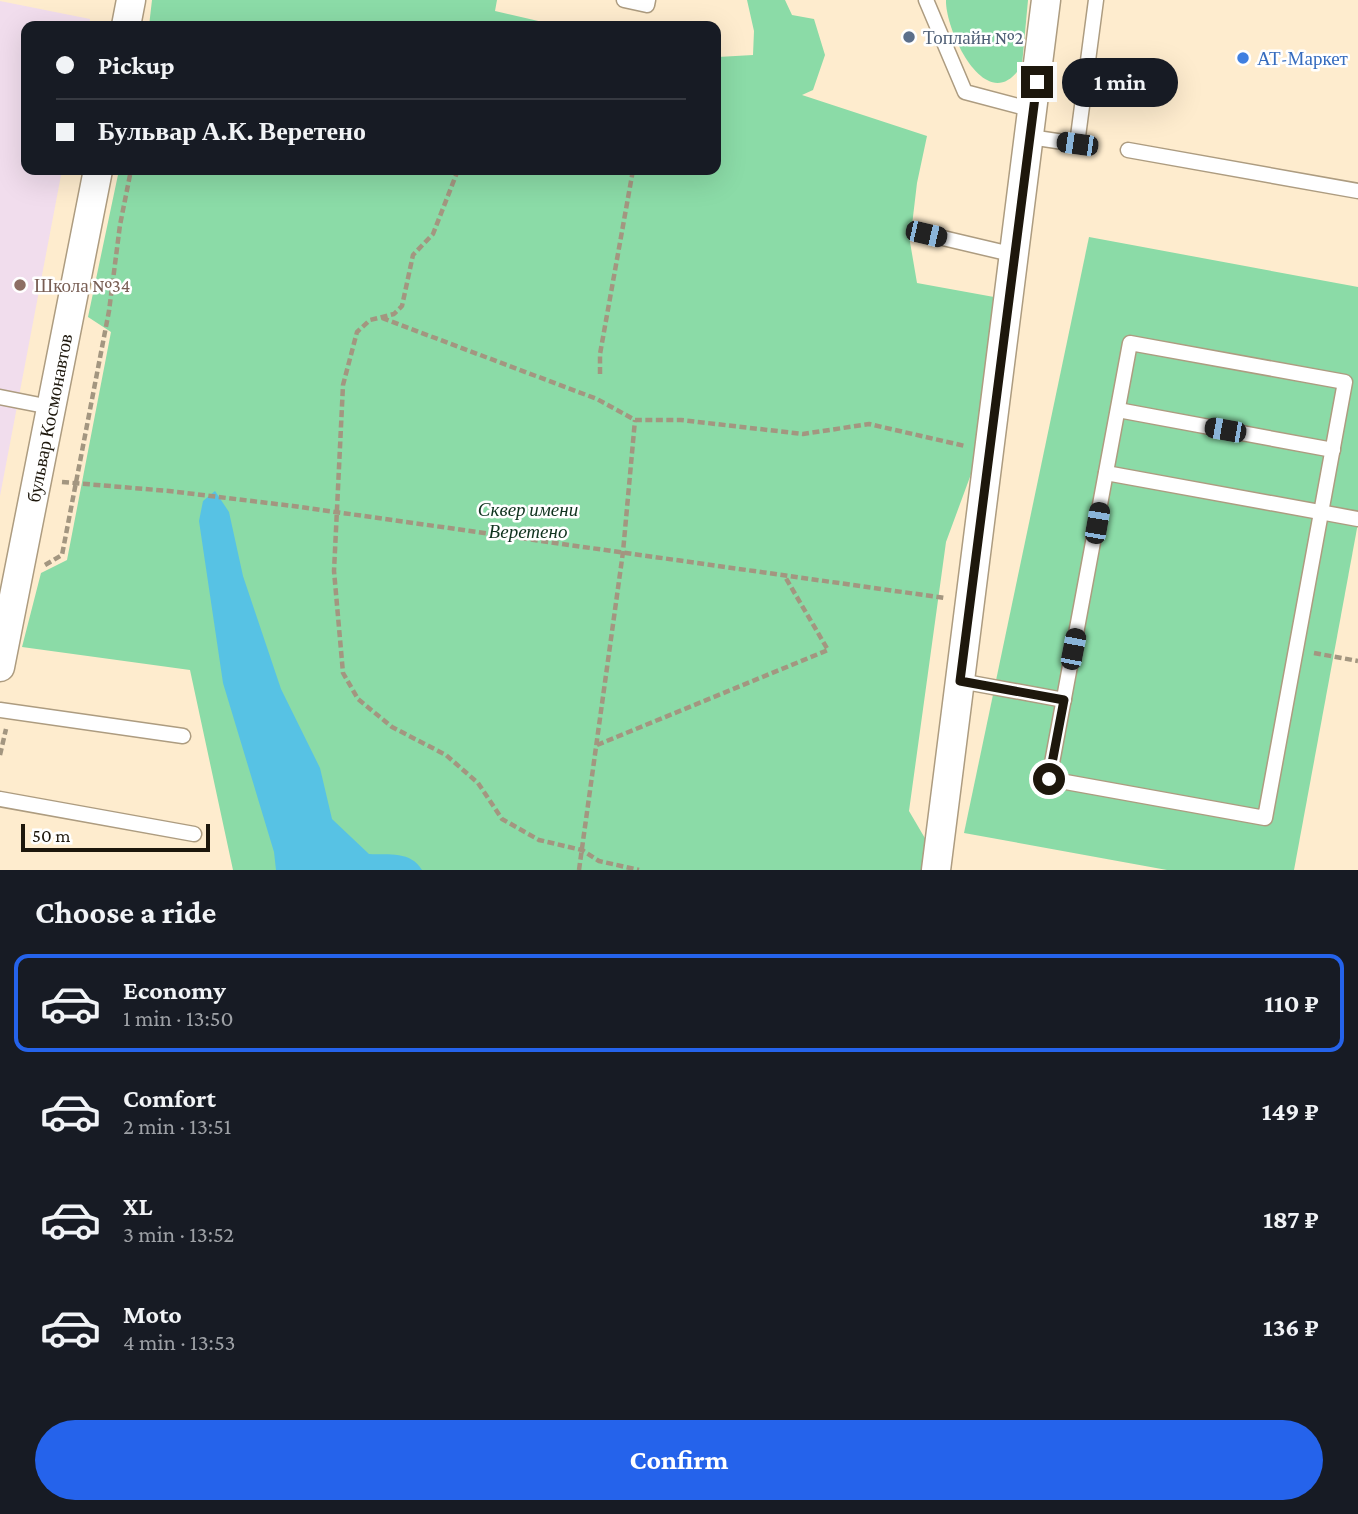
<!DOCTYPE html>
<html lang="en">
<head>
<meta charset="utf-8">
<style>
	:root { --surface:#171b24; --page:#20242c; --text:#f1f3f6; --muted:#9ea1a6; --line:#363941; --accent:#2563eb }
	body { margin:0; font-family:"Crimson Pro",serif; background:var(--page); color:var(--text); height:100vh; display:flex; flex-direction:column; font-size:26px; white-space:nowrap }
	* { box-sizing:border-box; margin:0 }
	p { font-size:23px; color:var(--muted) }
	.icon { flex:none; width:38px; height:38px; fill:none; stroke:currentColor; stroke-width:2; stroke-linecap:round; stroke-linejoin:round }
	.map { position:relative; height:870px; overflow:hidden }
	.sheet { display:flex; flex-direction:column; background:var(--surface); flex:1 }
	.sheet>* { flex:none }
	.guide { position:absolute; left:21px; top:21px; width:700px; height:154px; border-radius:14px; box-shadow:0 7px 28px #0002; display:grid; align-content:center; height:154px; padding:0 35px; background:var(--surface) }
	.scale { position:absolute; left:21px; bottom:18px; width:189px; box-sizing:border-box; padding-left:7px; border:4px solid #1d170c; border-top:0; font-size:19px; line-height:24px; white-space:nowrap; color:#1d170c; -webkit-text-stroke:5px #fff; paint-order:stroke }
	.end { position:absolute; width:32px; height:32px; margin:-16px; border:9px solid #1d170c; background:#fff; box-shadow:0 0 0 4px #fff }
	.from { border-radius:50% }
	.bubble { position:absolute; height:49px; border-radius:24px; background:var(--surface); box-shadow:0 7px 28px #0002; font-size:23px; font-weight:700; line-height:49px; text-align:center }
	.car { position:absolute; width:21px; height:42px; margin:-21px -10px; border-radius:9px; box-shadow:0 0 5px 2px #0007; background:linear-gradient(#222 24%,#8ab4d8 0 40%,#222 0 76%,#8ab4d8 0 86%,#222 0) }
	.guide b { display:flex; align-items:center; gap:24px; height:66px; font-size:26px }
	.guide b+b { border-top:2px solid var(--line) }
	.guide i { width:18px; height:18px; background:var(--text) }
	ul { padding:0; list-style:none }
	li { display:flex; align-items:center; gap:21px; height:98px; margin:0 14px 10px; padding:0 21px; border:4px solid transparent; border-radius:14px }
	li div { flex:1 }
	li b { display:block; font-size:26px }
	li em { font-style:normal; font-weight:700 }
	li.current { border-color:var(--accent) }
	li>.icon { width:63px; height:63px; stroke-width:1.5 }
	h2 { padding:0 35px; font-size:32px; line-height:84px }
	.button { display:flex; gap:14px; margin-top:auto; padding:14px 35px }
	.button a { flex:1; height:80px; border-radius:42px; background:var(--accent); color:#fff; font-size:28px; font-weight:700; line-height:80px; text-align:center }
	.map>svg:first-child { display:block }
</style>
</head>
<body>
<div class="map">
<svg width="1358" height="870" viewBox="0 0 1358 870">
	<rect width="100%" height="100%" fill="#feecce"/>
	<!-- education -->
	<polygon fill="#f1dded" points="0,1 90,19 89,26 26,26 26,170 62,170 0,496"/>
	<!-- green -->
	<g fill="#8bdba7">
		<polygon points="152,0 497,0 495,11 560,26 149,26"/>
		<polygon points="747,0 785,0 792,15 814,19 825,55 813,90 802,95 927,136 917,183 910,242 917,283 994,297 974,466 946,542 909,811 926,840 922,870 233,870 190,670 22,647 41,573 67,560 111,332 88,317 119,170 716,170 716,61 718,57 753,55 754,31"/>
		<path d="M1028,0L1022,65C987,121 945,31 946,0Z"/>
		<polygon points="1089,237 1358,287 1358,523 1294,870 1167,870 964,833"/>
	</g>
	<!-- water -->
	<path fill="#57c2e4" d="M215,491L229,512L243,576L281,689L320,768L332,819L369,854C389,855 411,851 422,870H276L274,852L223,683L199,521L203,501Z"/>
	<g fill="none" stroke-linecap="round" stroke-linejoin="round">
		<!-- service casing -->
		<g stroke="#ad9c80" stroke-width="17">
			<g id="service">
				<polyline points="624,0 647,5 648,0"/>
				<polyline points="926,0 965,92 1033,110"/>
				<polyline points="1030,137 1077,144 1096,0"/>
				<polyline points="1128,150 1358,191"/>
				<polyline points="926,234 1015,255"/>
				<polygon points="1130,343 1345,382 1265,818 1049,779"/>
				<polyline points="0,397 50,407"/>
				<polyline points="1118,410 1333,450"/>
				<polyline points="1106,473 1358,519"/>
				<polyline points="960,681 1064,700"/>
				<polyline points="0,710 183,736"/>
				<polyline points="0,799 194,834"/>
			</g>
		</g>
		<!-- minor casing -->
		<g stroke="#ad9c80" stroke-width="31">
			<g id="minor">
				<polyline points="126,26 131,0"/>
				<path id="s1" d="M0,667L98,170"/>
				<polyline points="936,870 1046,0"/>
			</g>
		</g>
		<!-- path -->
		<g stroke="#a39680" stroke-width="4.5" stroke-dasharray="7 3.5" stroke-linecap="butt">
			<polyline points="458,170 433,234 413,255 402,306 394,314 370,320 357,332 343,385 334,571 343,673 358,699 392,727 446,755 478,783 502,819 539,840 582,850 599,861 639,870"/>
			<polyline points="382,318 597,399 635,420 681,420 803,434 869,424 965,446"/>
			<polyline points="600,374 600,354 633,170"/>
			<polyline points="62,482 169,491 293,506 945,598"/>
			<polyline points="45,565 62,555 109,311 120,225 131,170"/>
			<polyline points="1314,653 1358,661"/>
			<polyline points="597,745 828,650 784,575"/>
			<polyline points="0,755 6,729"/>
			<polyline points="579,870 623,552 635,420"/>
		</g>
		<!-- service -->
		<use href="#service" stroke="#fff" stroke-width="14"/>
		<!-- minor -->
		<use href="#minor" stroke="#fff" stroke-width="28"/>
	</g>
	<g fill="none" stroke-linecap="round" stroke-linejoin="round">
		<!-- route -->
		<polyline stroke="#1d170c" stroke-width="9" points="1037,82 960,681 1064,700 1049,779"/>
	</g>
	<!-- markers -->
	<circle fill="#5c6f8a" stroke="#fff" stroke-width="2.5" cx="909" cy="37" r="7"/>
	<circle fill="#3f7fe0" stroke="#fff" stroke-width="2.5" cx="1243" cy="58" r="7"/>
	<circle fill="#8d6e63" stroke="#fff" stroke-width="2.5" cx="20" cy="285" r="7"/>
	<g text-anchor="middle" stroke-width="5" stroke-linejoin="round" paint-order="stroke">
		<!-- service labels -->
		<g font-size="19" fill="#4e5e75" stroke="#fff" text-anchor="start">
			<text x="923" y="44">Топлайн №2</text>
		</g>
		<!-- shop labels -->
		<g font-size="19" fill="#366cbe" stroke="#fff" text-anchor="start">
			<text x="1257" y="65">АТ-Маркет</text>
		</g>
		<!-- education labels -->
		<g font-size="19" fill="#785e54" stroke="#fff" text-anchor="start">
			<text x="34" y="292">Школа №34</text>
		</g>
		<!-- street labels -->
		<g font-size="19" fill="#1d170c" stroke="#fff">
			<text dy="7" stroke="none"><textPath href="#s1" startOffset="254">бульвар Космонавтов</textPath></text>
		</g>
		<!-- park labels -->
		<g font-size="19" font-style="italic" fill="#10331f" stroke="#fff">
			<text x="528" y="516">Сквер имени<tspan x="528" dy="22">Веретено</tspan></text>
		</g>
	</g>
</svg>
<div class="scale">50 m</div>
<i class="end from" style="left:1049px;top:779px"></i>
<i class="end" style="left:1037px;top:82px"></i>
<div class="bubble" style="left:1062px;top:58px;width:116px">1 min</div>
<i class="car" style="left:1077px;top:144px;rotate:278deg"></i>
<i class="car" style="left:926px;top:234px;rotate:103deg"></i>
<i class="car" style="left:1225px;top:430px;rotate:280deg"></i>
<i class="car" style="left:1097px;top:523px;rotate:10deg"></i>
<i class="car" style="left:1073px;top:649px;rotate:11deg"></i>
<div class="guide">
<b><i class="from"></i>Pickup</b>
<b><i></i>Бульвар А.К. Веретено</b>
</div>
</div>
<section class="sheet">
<h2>Choose a ride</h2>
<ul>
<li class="current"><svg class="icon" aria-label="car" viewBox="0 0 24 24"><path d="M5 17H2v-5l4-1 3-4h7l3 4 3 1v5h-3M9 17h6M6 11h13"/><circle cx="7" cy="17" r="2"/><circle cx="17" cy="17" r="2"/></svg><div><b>Economy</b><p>1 min · 13:50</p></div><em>110 ₽</em></li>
<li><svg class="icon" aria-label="car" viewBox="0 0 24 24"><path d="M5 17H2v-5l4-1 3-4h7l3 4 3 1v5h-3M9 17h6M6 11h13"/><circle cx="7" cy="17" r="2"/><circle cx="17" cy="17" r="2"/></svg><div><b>Comfort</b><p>2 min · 13:51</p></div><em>149 ₽</em></li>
<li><svg class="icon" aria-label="car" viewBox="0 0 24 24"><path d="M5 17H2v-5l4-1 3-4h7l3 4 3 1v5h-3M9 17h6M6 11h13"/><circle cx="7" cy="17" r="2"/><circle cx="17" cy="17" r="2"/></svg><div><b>XL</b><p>3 min · 13:52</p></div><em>187 ₽</em></li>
<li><svg class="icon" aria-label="car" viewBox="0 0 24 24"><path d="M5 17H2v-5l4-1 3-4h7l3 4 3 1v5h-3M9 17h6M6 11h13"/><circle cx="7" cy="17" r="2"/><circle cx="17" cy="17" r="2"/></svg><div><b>Moto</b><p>4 min · 13:53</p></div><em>136 ₽</em></li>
</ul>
<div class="button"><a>Confirm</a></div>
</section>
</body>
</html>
